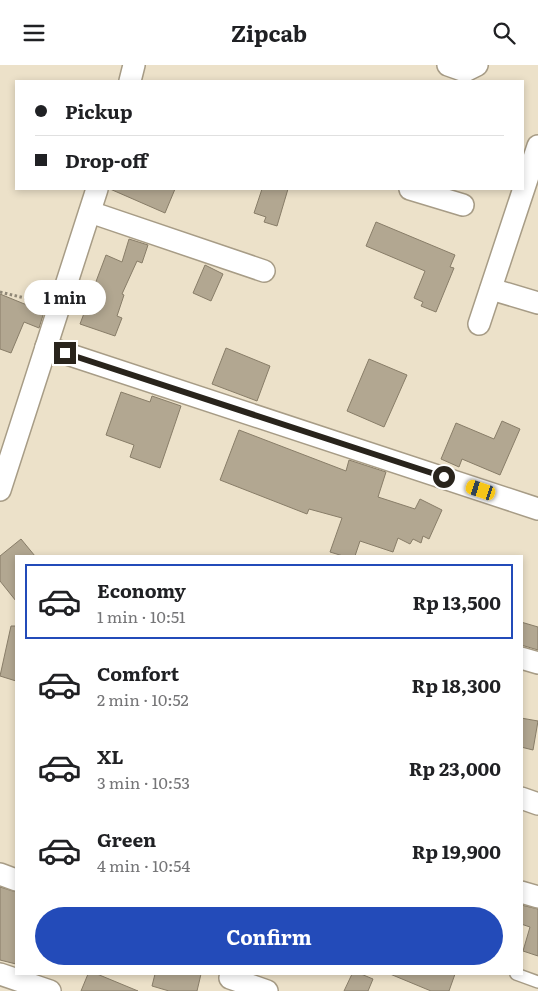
<!DOCTYPE html>
<html lang="en">
<head>
<meta charset="utf-8">
<style>
	:root { --surface:#fff; --page:#f6f6f6; --text:#202124; --muted:#757577; --line:#e0e0e0; --accent:#234bb9 }
	body { margin:0; font-family:Literata,serif; background:var(--page); color:var(--text); height:100vh; display:flex; flex-direction:column; font-size:19px; white-space:nowrap }
	* { box-sizing:border-box; margin:0 }
	p { font-size:16px; color:var(--muted) }
	.icon { flex:none; width:28px; height:28px; fill:none; stroke:currentColor; stroke-width:2; stroke-linecap:round; stroke-linejoin:round }
	.map { position:relative; flex:1; overflow:hidden }
	.panel { position:absolute; left:15px; top:490px; width:508px; height:420px; display:flex; flex-direction:column; background:var(--surface); border-radius:0px; box-shadow:0 2px 8px #0003 }
	.panel>* { flex:none }
	.hud { position:absolute; left:15px; top:15px; width:509px; height:110px; border-radius:0px; box-shadow:0 2px 8px #0003; display:grid; align-content:center; height:110px; padding:0 20px; background:var(--surface) }
	.end { position:absolute; width:22px; height:22px; margin:-11px; border:6px solid #29241c; background:#fff; box-shadow:0 0 0 2px #fff }
	.from { border-radius:50% }
	.bubble { position:absolute; height:35px; border-radius:18px; background:var(--surface); box-shadow:0 2px 8px #0003; font-size:16px; font-weight:700; line-height:35px; text-align:center }
	.car { position:absolute; width:15px; height:30px; margin:-15px -8px; border-radius:6px; box-shadow:0 0 4px 1px #0007; background:linear-gradient(#f5c518 24%,#345 0 40%,#f5c518 0 76%,#345 0 86%,#f5c518 0) }
	.hud b { display:flex; align-items:center; gap:18px; height:48px; font-size:19px }
	.hud b+b { border-top:1px solid var(--line) }
	.hud i { width:12px; height:12px; background:var(--text) }
	ul { padding:9px 0 0; list-style:none }
	li { display:flex; align-items:center; gap:15px; height:75px; margin:0 10px 8px; padding:0 10px; border:2px solid transparent; border-radius:0px }
	li div { flex:1 }
	li b { display:block; font-size:19px }
	li em { font-style:normal; font-weight:700 }
	li.selected { border-color:var(--accent) }
	li>.icon { width:45px; height:45px; stroke-width:1.5 }
	.cta { display:flex; gap:10px; margin-top:auto; padding:10px 20px }
	.cta a { flex:1; height:58px; border-radius:30px; background:var(--accent); color:#fff; font-size:20px; font-weight:700; line-height:58px; text-align:center }
	header { display:flex; justify-content:space-between; align-items:center; height:65px; padding:0 20px; background:var(--surface); font-size:22px; font-weight:700 }
	.map>svg:first-child { display:block }
</style>
</head>
<body>
<header><svg class="icon" aria-label="menu" viewBox="0 0 24 24"><path d="M4 6h16M4 12h16M4 18h16"/></svg>Zipcab<svg class="icon" aria-label="search" viewBox="0 0 24 24"><circle cx="10" cy="10" r="6"/><path d="M15 15l6 6"/></svg></header>
<div class="map">
<svg width="538" height="926" viewBox="0 0 538 926">
	<rect width="100%" height="100%" fill="#ece1c9"/>
	<!-- building -->
	<g fill="#b2a791" stroke="#887d68">
		<polygon points="110,124 175,124 165,148"/>
		<polygon points="262,124 288,124 277,161 264,157 266,152 254,148"/>
		<polygon points="376,157 455,190 450,202 454,203 436,247 421,241 423,237 414,233 425,206 366,181"/>
		<polygon points="129,174 148,180 142,198 137,196 122,229 124,230 117,251 122,253 115,271 80,259 106,190 122,197"/>
		<polygon points="205,200 223,209 211,236 193,228"/>
		<polygon points="0,229 44,247 39,263 24,257 11,288 0,284"/>
		<polygon points="226,283 270,301 257,336 212,319"/>
		<polygon points="369,294 407,310 384,362 347,346"/>
		<polygon points="121,327 150,337 152,331 181,341 160,403 130,392 134,380 106,370"/>
		<polygon points="502,356 520,364 500,410 462,394 459,402 441,394 456,358 494,374"/>
		<polygon points="239,365 346,406 349,395 386,407 378,432 415,444 420,434 442,445 429,474 423,471 421,478 413,474 410,479 398,473 393,487 360,476 355,491 343,491 330,487 342,453 309,444 307,449 220,415"/>
		<polygon points="21,474 35,491 16,491 16,536 0,516 0,491"/>
		<polygon points="521,557 538,562 538,585 521,580"/>
		<polygon points="11,561 16,561 16,616 0,611"/>
		<polygon points="521,653 538,656 533,685 521,682"/>
		<polygon points="0,822 16,827 16,899 0,895"/>
		<polygon points="521,840 538,844 538,891 523,886 530,862 521,859"/>
		<polygon points="88,909 97,909 138,926 81,926"/>
		<polygon points="155,909 201,909 197,926 169,926 152,921"/>
		<polygon points="352,909 361,909 373,914 368,926 344,926"/>
		<polygon points="390,909 455,909 449,926 431,926"/>
	</g>
	<g fill="none" stroke-linecap="round" stroke-linejoin="round">
		<!-- service casing -->
		<g stroke="#a79c86" stroke-width="14">
			<polyline id="service" points="516,909 538,917"/>
		</g>
		<!-- minor casing -->
		<g stroke="#a79c86" stroke-width="24">
			<g id="minor">
				<polyline points="448,0 465,6 477,0"/>
				<polyline points="130,16 134,0"/>
				<polyline points="410,124 463,140"/>
				<polyline points="90,147 264,206"/>
				<polyline points="491,224 538,238"/>
				<polyline points="479,259 538,81"/>
				<polyline points="46,282 538,444"/>
				<polyline points="0,425 97,124"/>
				<polyline points="521,593 538,598"/>
				<polyline points="521,733 538,739"/>
				<polyline points="0,809 16,815"/>
				<polyline points="521,827 538,832"/>
				<polyline points="0,909 50,926"/>
				<polyline points="230,913 267,926"/>
			</g>
		</g>
		<!-- path -->
		<polyline stroke="#908877" stroke-width="3" stroke-dasharray="2.5 2.5" stroke-linecap="butt" points="0,227 41,237"/>
		<!-- service -->
		<use href="#service" stroke="#fff" stroke-width="11"/>
		<!-- minor -->
		<use href="#minor" stroke="#fff" stroke-width="21"/>
	</g>
	<g fill="none" stroke-linecap="round" stroke-linejoin="round">
		<!-- route -->
		<polyline stroke="#29241c" stroke-width="6" points="65,288 444,412"/>
	</g>
</svg>
<i class="end from" style="left:444px;top:412px"></i>
<i class="end" style="left:65px;top:288px"></i>
<div class="bubble" style="left:24px;top:215px;width:82px">1 min</div>
<i class="car" style="left:481px;top:425px;rotate:288deg"></i>
<div class="hud">
<b><i class="from"></i>Pickup</b>
<b><i></i>Drop-off</b>
</div>
<section class="panel">
<ul>
<li class="selected"><svg class="icon" aria-label="car" viewBox="0 0 24 24"><path d="M5 17H2v-5l4-1 3-4h7l3 4 3 1v5h-3M9 17h6M6 11h13"/><circle cx="7" cy="17" r="2"/><circle cx="17" cy="17" r="2"/></svg><div><b>Economy</b><p>1 min · 10:51</p></div><em>Rp 13,500</em></li>
<li><svg class="icon" aria-label="car" viewBox="0 0 24 24"><path d="M5 17H2v-5l4-1 3-4h7l3 4 3 1v5h-3M9 17h6M6 11h13"/><circle cx="7" cy="17" r="2"/><circle cx="17" cy="17" r="2"/></svg><div><b>Comfort</b><p>2 min · 10:52</p></div><em>Rp 18,300</em></li>
<li><svg class="icon" aria-label="car" viewBox="0 0 24 24"><path d="M5 17H2v-5l4-1 3-4h7l3 4 3 1v5h-3M9 17h6M6 11h13"/><circle cx="7" cy="17" r="2"/><circle cx="17" cy="17" r="2"/></svg><div><b>XL</b><p>3 min · 10:53</p></div><em>Rp 23,000</em></li>
<li><svg class="icon" aria-label="car" viewBox="0 0 24 24"><path d="M5 17H2v-5l4-1 3-4h7l3 4 3 1v5h-3M9 17h6M6 11h13"/><circle cx="7" cy="17" r="2"/><circle cx="17" cy="17" r="2"/></svg><div><b>Green</b><p>4 min · 10:54</p></div><em>Rp 19,900</em></li>
</ul>
<div class="cta"><a>Confirm</a></div>
</section>
</div>
</body>
</html>
